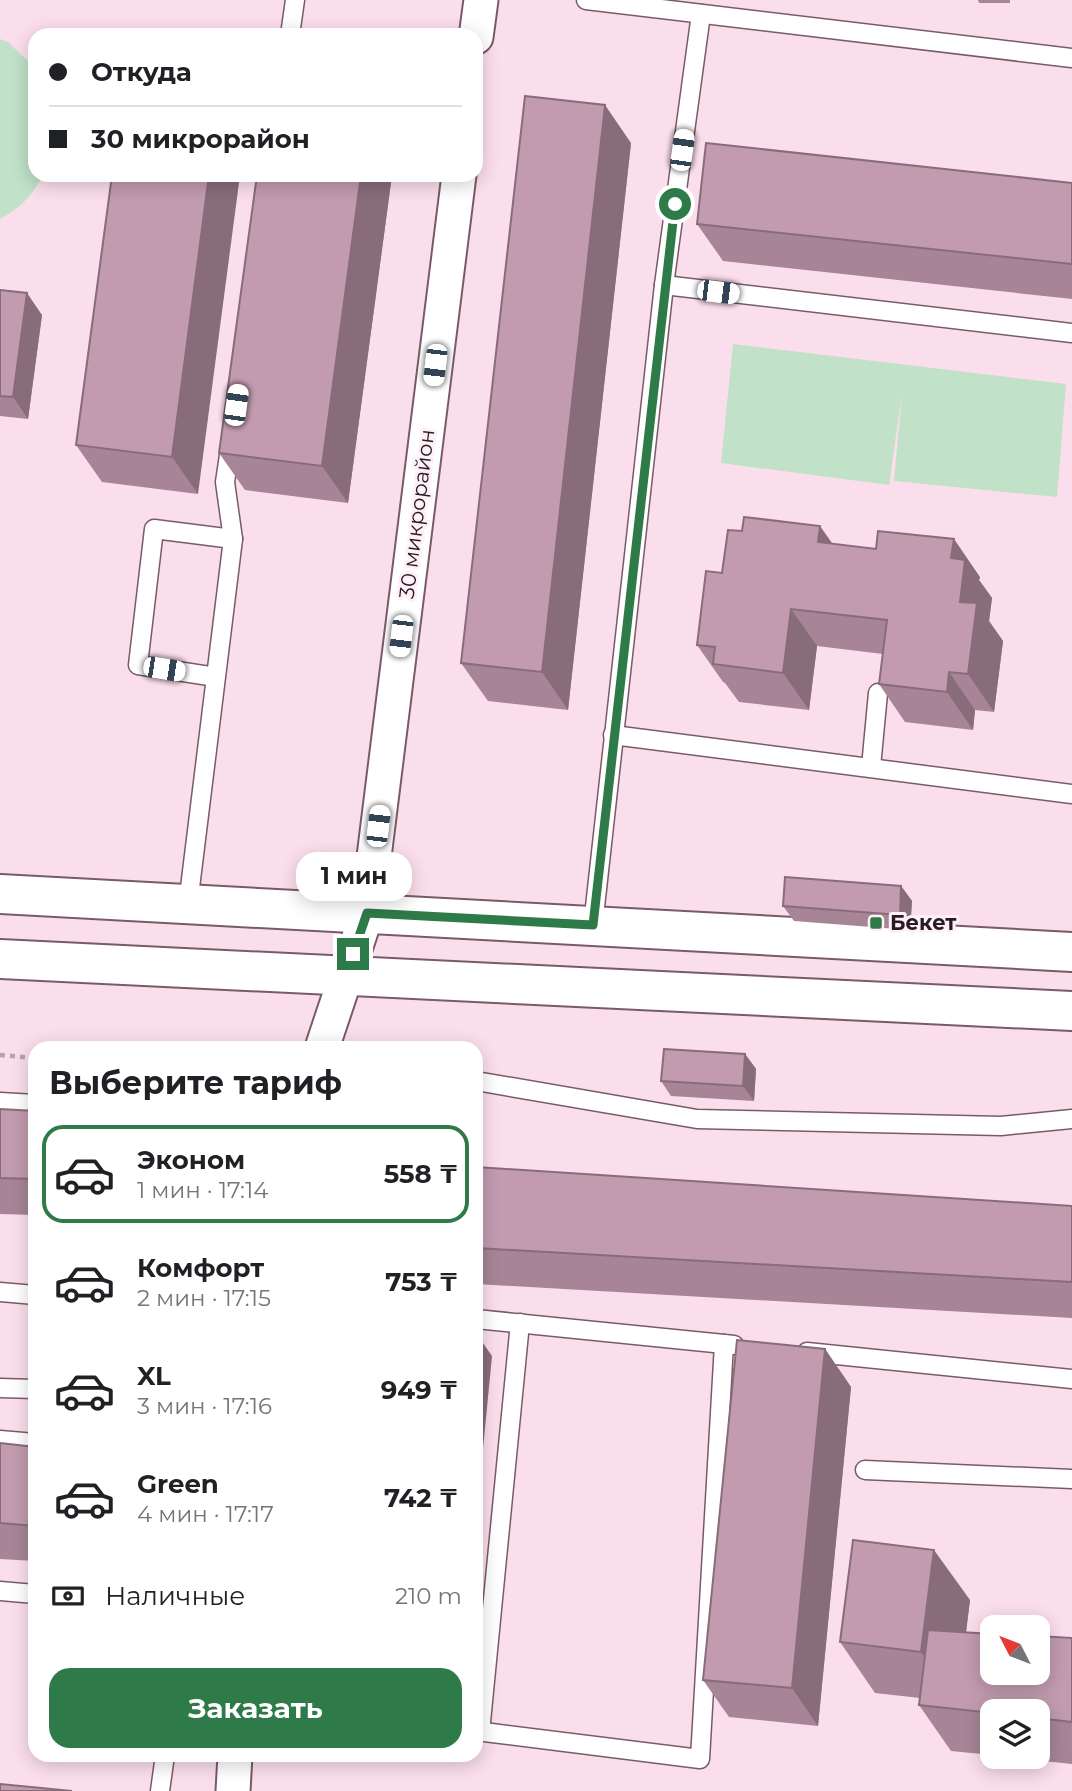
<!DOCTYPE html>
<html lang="ru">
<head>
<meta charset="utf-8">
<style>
	:root { --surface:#fff; --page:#f6f6f6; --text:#202124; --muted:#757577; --line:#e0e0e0; --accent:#2f7a49 }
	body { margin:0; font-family:Montserrat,sans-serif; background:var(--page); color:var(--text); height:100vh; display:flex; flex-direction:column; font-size:26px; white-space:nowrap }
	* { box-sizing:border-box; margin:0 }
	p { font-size:23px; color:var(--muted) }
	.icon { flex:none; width:38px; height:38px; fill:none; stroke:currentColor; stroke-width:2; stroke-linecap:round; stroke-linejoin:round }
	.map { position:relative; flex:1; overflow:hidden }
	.side { position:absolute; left:28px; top:1041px; width:455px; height:721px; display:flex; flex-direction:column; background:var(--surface); border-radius:21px; box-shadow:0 4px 18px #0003 }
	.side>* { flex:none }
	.banner { position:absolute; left:28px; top:28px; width:455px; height:154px; border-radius:21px; box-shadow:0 4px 18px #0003; display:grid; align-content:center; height:154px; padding:0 21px; background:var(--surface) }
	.needle { width:46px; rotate:312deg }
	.buttons { position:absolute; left:980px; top:1615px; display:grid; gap:14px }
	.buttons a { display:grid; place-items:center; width:70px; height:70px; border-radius:14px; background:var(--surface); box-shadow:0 4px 18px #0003; font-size:35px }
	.end { position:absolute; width:32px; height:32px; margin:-16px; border:9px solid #2f7a49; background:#fff; box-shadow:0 0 0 4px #fff }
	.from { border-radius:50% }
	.bubble { position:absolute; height:49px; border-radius:21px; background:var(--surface); box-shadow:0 4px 18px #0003; font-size:23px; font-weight:700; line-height:49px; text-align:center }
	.car { position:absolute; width:21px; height:42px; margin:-21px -10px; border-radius:9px; box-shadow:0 0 5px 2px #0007; background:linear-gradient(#fff 24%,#345 0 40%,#fff 0 76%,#345 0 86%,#fff 0) }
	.banner b { display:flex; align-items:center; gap:24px; height:66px; font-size:26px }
	.banner b+b { border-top:2px solid var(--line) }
	.banner i { width:18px; height:18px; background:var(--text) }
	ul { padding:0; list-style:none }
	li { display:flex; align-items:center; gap:21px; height:98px; margin:0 14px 10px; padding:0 7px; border:4px solid transparent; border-radius:21px }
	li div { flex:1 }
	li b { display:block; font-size:26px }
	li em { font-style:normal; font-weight:700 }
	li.on { border-color:var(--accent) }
	li>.icon { width:63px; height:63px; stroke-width:1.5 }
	h2 { padding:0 21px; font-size:32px; line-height:84px }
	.pay { display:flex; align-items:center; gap:18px; height:77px; padding:0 21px; font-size:26px }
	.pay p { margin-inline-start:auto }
	.primary-button { display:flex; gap:14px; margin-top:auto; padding:14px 21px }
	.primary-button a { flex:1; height:80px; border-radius:21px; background:var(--accent); color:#fff; font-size:28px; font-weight:700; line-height:80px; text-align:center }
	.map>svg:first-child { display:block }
</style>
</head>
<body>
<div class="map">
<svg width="1072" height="1791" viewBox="0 0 1072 1791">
	<rect width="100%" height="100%" fill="#fbdeec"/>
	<!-- green -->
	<g fill="#c1e1c8">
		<path d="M0,39L8,42L35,68V175H43C34,194 19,209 0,219Z"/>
		<polygon points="733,344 1066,384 1057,497 894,481 902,393 889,485 721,463"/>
	</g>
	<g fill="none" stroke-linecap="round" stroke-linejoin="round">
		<!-- lane casing -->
		<g stroke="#795a69" stroke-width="21">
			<g id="lane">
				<polyline points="586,0 1072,58"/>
				<polyline points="290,35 295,0"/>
				<polyline points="664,285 1072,333"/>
				<polyline points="231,442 225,482 233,539"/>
				<polyline points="613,735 1072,794"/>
				<polyline points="871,767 878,693"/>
				<polyline points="188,904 233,539 154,529 138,665 216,677"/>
				<polyline points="593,925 664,285 701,14"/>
				<polyline points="476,1081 697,1119 1001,1126 1072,1119"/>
				<polyline points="0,1102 35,1104"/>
				<polyline points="0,1292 35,1295"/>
				<polyline points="476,1319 734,1345"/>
				<polyline points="807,1352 1072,1379"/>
				<polyline points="0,1388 35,1389"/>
				<polyline points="0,1440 35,1443"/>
				<polyline points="865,1470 1072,1479"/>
				<polyline points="0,1591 35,1594"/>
				<polyline points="476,1731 700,1759 724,1344"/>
				<polyline points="480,1732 520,1323"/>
				<polyline points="160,1791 165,1755"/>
			</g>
		</g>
		<!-- street casing -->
		<g stroke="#795a69" stroke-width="37">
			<g id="street">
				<polyline points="476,37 481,0"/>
				<polyline points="322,1048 367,913 459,175"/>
				<polyline points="233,1791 235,1755"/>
			</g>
		</g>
		<!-- secondary casing -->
		<g stroke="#795a69" stroke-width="42">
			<g id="secondary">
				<polyline points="0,894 1072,952"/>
				<polyline points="0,959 1072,1011"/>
			</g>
		</g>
		<!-- path -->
		<polyline stroke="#b9a1ad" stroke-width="4.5" stroke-dasharray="5 5" stroke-linecap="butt" points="0,1055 35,1058"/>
		<!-- lane -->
		<use href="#lane" stroke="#fff" stroke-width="18"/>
		<!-- street -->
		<use href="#street" stroke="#fff" stroke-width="33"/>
		<!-- secondary -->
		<use href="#secondary" stroke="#fff" stroke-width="38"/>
	</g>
	<!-- wall -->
	<g fill="#a78596">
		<polygon points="978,0 1010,0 1010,3 979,3"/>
		<polygon points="631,143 568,710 488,701 461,663"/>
		<polygon points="112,175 198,494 102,482 76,445"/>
		<polygon points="257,175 392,175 348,503 245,490 219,453"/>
		<polygon points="1072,183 1072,299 723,261 697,224"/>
		<polygon points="0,290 42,315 28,419 0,416"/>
		<polygon points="833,544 980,577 979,580 992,598 989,621 1003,641 994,712 975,710 973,730 905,722 879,684 883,654 817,646 809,710 739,702 725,683 723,682 697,645 722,573"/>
		<polygon points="901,886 912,901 910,930 794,921 783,906"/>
		<polygon points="745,1054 756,1069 754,1101 671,1096 661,1081"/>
		<polygon points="0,1109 35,1111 35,1215 0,1214"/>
		<polygon points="476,1167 1072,1206 1072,1318 476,1284"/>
		<polygon points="825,1349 851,1387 818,1726 729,1717 703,1680"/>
		<polygon points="0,1443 35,1447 35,1561 0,1559"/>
		<polygon points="970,1600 966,1633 1072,1638 1072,1764 1007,1757 1038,1757 1038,1712 992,1712 992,1755 951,1751 919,1705 920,1698 875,1693 840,1642"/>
	</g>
	<!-- shaded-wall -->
	<g fill="#886c7a">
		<polygon points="605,105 631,143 568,710 542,672"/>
		<polygon points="209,175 240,175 198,494 172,457"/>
		<polygon points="361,175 392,175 348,503 322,466"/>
		<polygon points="27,293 42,315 28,419 13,397"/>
		<polygon points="820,526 846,563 818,542"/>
		<polygon points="954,539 980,577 979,580 992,598 989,621 1003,641 994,712 968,674 960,602 951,558"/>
		<polygon points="791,609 817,646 809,710 783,673"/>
		<polygon points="949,672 975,710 973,730 947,692"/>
		<polygon points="901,886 912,901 910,930 900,915"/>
		<polygon points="745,1054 756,1069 754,1101 743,1086"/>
		<polygon points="476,1333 492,1356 476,1521"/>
		<polygon points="825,1349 851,1387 818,1726 792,1688"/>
		<polygon points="934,1550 970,1600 957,1702 921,1652"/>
	</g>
	<!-- building -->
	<g fill="#c29baf" stroke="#886c7a" stroke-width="2">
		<polygon points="525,96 605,105 542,672 461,663"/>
		<polygon points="706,143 1072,183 1072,264 697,224"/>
		<polygon points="112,175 209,175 172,457 76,445"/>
		<polygon points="257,175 361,175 322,466 219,453"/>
		<polygon points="0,290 27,293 13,397 0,396"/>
		<polygon points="744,517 820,526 818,542 876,549 878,531 954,539 951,558 965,560 960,602 977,603 968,674 949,672 947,692 879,684 887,620 791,609 783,673 713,664 715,647 697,645 706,571 722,573 728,530 742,531"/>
		<polygon points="785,877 901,886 900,915 783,906"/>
		<polygon points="664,1049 745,1054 743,1086 661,1081"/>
		<polygon points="0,1109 35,1111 35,1179 0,1178"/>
		<polygon points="476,1167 1072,1206 1072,1282 476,1248"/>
		<polygon points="737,1340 825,1349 792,1688 703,1680"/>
		<polygon points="0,1443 35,1447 35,1526 0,1523"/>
		<polygon points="853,1540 934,1550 921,1652 840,1642"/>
		<polygon points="928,1630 992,1634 992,1673 1038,1673 1038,1636 1072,1638 1072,1722 1038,1718 1038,1712 992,1712 992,1713 919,1705"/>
		<polygon points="0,1784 72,1791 0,1791"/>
	</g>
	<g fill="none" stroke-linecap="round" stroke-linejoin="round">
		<!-- route -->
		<polyline stroke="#2f7a49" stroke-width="9" points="353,954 367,913 593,925 675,204"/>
	</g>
	<!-- markers -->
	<rect fill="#2f7a49" stroke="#fff0f7" stroke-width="2.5" x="869" y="916" width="14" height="14" rx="3.5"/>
	<g text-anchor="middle" stroke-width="6" stroke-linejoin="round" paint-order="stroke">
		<!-- street labels -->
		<g font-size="21" fill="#271a21" stroke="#fff0f7">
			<text transform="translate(417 514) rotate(-83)" y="7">30 микрорайон</text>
		</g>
		<!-- poi labels -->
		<g font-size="21" font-weight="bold" fill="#271a21" stroke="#fff0f7" text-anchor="start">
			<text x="890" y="930">Бекет</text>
		</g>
	</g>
</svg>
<div class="buttons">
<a><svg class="needle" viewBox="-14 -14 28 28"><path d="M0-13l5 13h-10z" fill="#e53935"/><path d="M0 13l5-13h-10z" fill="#757577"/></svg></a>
<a><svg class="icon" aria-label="layers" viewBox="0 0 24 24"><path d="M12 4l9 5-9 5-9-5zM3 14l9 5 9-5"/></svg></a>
</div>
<i class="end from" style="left:675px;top:204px"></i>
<i class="end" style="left:353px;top:954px"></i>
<div class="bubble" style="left:296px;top:852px;width:116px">1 мин</div>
<i class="car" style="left:682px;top:150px;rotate:8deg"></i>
<i class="car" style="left:718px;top:292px;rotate:97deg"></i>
<i class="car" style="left:435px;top:365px;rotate:187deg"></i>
<i class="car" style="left:236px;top:405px;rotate:8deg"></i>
<i class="car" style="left:401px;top:636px;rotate:187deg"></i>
<i class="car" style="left:164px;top:669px;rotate:99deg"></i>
<i class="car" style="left:378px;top:826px;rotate:7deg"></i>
<div class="banner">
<b><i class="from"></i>Откуда</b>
<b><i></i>30 микрорайон</b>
</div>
<section class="side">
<h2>Выберите тариф</h2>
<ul>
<li class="on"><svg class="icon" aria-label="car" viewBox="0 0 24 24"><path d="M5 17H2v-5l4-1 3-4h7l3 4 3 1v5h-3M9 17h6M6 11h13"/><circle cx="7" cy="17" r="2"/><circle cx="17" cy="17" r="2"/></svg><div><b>Эконом</b><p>1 мин · 17:14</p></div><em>558 ₸</em></li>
<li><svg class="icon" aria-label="car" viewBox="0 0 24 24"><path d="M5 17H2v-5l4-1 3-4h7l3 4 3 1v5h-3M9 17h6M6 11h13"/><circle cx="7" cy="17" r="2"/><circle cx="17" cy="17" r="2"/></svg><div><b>Комфорт</b><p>2 мин · 17:15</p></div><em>753 ₸</em></li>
<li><svg class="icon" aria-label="car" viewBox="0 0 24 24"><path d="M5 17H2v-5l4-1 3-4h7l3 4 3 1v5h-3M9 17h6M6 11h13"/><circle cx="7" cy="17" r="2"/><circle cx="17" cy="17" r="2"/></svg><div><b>XL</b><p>3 мин · 17:16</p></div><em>949 ₸</em></li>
<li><svg class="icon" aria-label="car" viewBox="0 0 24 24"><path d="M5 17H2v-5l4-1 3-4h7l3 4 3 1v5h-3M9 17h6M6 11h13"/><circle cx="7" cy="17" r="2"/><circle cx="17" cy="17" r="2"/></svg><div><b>Green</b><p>4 мин · 17:17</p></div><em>742 ₸</em></li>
</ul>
<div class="pay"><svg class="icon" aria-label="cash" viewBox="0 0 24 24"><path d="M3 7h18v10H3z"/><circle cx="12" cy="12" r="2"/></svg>Наличные<p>210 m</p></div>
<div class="primary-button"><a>Заказать</a></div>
</section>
</div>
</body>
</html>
